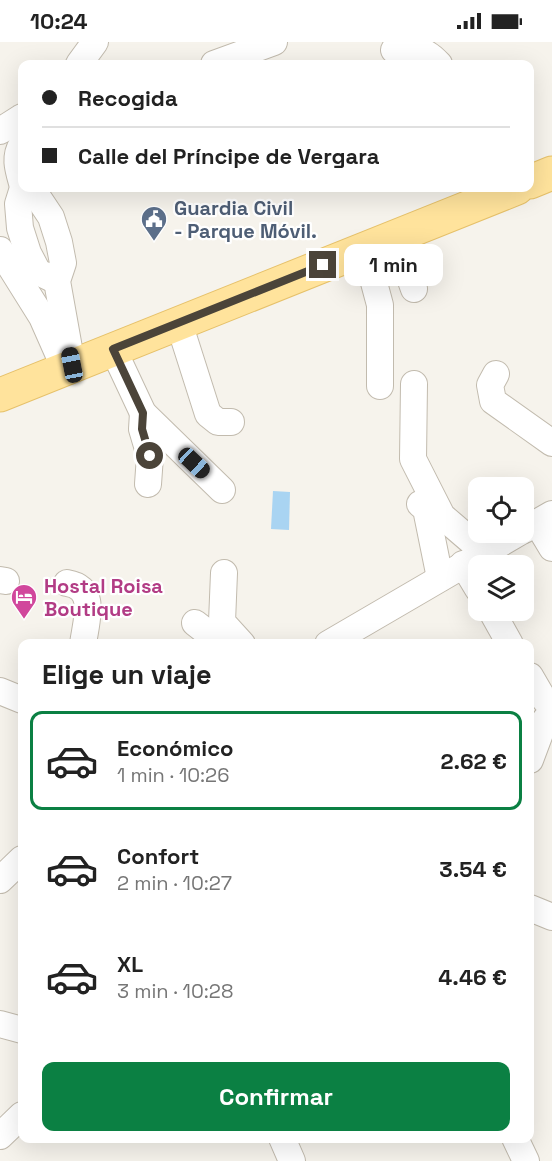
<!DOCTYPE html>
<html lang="es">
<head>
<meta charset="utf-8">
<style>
	:root { --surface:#fff; --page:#f6f6f6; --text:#222; --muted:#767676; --line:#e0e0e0; --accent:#0b8043 }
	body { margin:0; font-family:"Space Grotesk",sans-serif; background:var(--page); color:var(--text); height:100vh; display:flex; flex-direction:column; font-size:22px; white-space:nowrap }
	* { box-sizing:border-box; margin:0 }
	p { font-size:20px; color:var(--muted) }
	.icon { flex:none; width:33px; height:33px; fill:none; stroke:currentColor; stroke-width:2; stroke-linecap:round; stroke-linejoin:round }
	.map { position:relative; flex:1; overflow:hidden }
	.panel { position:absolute; left:18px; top:597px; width:516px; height:504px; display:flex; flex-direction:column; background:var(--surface); border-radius:12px; box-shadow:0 6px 24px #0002 }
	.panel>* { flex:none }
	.banner { position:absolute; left:18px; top:18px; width:516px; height:132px; border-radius:12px; box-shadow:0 6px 24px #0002; display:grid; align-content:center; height:132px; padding:0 24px; background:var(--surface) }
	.tools { position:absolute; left:468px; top:435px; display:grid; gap:12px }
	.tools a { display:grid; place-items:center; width:66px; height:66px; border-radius:12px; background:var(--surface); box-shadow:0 6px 24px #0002; font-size:30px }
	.end { position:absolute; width:27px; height:27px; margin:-14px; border:8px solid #4b4439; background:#fff; box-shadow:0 0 0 3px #fff }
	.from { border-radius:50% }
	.bubble { position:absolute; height:42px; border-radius:12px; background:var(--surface); box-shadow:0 6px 24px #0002; font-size:20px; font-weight:700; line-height:42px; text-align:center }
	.car { position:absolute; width:18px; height:36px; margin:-18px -9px; border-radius:8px; box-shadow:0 0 4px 2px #0007; background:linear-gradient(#222 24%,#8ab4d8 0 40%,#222 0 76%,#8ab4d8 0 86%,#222 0) }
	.banner b { display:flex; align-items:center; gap:21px; height:57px; font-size:22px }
	.banner b+b { border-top:2px solid var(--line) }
	.banner i { width:15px; height:15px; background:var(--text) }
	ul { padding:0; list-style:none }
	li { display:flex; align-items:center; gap:18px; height:99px; margin:0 12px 9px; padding:0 12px; border:3px solid transparent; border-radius:12px }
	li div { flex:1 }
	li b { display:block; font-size:22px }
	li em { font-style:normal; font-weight:700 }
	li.selected { border-color:var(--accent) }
	li>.icon { width:54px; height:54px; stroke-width:1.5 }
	h2 { padding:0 24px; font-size:27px; line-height:72px }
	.primary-button { display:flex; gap:12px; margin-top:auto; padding:12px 24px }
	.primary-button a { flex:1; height:69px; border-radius:12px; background:var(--accent); color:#fff; font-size:24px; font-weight:700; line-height:69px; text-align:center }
	.status { display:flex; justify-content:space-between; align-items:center; height:42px; padding:0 30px; background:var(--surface); direction:ltr }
	.status svg { height:16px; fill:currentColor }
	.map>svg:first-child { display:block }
</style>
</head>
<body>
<div class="status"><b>10:24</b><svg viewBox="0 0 49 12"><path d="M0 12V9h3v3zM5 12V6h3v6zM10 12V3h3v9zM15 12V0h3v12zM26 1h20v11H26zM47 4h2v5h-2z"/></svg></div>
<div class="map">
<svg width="552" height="1119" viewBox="0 0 552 1119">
	<rect width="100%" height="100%" fill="#f6f3ec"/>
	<!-- water -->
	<polygon fill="#a9d4f2" points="273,449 290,450 289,488 271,487"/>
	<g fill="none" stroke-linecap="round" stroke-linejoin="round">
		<!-- minor casing -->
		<g stroke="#c2bbae" stroke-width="28">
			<g id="minor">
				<path d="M394,8C414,4 426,8 439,22"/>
				<polyline points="79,22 95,0"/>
				<polyline points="214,22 274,0"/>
				<polyline points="0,89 22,75"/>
				<path d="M22,102C14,115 18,127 22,141"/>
				<polyline points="23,146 18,162 20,186 28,211 38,230 57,239"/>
				<polyline points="26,146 37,154 51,175 59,200 63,221 57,239 72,323"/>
				<polyline points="395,194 414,247"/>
				<polyline points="365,207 380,263 380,344"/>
				<polyline points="0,208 42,275 61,318"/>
				<polyline points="179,281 208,372 218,380 231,380"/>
				<polyline points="113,307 143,371 222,448"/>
				<polyline points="496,332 490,343 493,359 552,401"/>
				<polyline points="414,342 413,417 442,474 484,510"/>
				<polyline points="143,371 142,387 150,414 148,442"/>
				<polyline points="420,462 426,467 440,536"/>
				<polyline points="537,481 552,506"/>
				<polyline points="524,488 552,472"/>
				<polyline points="463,522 478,547"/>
				<polyline points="224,531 222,580 242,602"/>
				<polyline points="0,538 6,539"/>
				<path d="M67,541C98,546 86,579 83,602"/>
				<polyline points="491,568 510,602"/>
				<polyline points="195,581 222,602"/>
				<polyline points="328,602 520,490"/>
				<polyline points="530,634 541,653 552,666"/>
				<polyline points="0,649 22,658"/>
				<polyline points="530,718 545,678 552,670"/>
				<polyline points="0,838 22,817"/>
				<polyline points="530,866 552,875"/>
				<polyline points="0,982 22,988"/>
				<polyline points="0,1094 22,1073"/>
				<polyline points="282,1096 292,1119"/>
				<polyline points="515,1096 526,1119"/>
			</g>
		</g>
		<!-- major casing -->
		<g stroke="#e6c16a" stroke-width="35">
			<g id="major">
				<polyline points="530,140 552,131"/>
				<polyline points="0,353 517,146"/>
			</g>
		</g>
		<!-- minor -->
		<use href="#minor" stroke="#fff" stroke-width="26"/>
		<!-- major -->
		<use href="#major" stroke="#ffe39c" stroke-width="33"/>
	</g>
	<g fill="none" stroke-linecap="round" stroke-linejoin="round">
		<!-- route -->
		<polyline stroke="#4b4439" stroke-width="8" points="150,414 142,387 143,371 113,307 323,223"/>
	</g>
	<!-- icons -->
	<defs>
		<g id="civic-pin" transform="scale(1.35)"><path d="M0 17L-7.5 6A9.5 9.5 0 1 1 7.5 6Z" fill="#5c6f8a" stroke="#fff"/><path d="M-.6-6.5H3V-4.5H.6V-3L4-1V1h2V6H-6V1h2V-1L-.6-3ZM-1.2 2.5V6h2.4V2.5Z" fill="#fff"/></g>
		<g id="hotel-pin" transform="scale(1.35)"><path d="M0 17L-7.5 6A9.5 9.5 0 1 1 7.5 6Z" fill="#d1479c" stroke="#fff"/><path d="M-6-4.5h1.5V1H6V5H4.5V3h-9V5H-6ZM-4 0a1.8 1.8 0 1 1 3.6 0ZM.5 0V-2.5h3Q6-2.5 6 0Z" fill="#fff"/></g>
	</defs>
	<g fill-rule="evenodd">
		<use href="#civic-pin" x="154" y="177"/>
		<use href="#hotel-pin" x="24" y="555"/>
	</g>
	<g text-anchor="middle" stroke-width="4.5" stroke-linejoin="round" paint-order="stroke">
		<!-- service labels -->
		<g font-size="20" font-weight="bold" fill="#4e5e75" stroke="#fff" text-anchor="start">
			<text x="174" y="173">Guardia Civil<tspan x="174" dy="23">- Parque Móvil.</tspan></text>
		</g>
		<!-- hotel labels -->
		<g font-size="20" font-weight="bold" fill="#b23c85" stroke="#fff" text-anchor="start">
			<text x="44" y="551">Hostal Roisa<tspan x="44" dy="23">Boutique</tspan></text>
		</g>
	</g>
</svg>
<div class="tools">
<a><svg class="icon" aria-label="locate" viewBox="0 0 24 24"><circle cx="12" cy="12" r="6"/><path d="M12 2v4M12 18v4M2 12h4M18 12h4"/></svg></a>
<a><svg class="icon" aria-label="layers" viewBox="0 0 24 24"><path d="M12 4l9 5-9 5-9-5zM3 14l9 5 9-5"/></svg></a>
</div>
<i class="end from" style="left:150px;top:414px"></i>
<i class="end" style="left:323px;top:223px"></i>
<div class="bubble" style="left:344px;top:202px;width:99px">1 min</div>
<i class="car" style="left:72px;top:323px;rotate:349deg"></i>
<i class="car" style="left:194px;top:421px;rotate:133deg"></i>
<div class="banner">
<b><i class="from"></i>Recogida</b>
<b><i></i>Calle del Príncipe de Vergara</b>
</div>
<section class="panel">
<h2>Elige un viaje</h2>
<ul>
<li class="selected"><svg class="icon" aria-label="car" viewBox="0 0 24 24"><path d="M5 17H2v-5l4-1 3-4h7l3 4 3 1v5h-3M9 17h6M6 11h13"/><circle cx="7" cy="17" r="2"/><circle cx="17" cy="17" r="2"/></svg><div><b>Económico</b><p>1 min · 10:26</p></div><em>2.62 €</em></li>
<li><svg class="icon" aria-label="car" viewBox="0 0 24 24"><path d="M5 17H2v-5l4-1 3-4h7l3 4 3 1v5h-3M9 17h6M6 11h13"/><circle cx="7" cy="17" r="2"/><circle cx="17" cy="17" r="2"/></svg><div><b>Confort</b><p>2 min · 10:27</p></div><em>3.54 €</em></li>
<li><svg class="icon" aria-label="car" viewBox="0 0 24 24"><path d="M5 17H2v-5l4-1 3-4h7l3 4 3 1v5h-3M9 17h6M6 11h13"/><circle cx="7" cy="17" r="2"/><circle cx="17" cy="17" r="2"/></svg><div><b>XL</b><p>3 min · 10:28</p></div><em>4.46 €</em></li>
</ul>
<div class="primary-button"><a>Confirmar</a></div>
</section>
</div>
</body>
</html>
